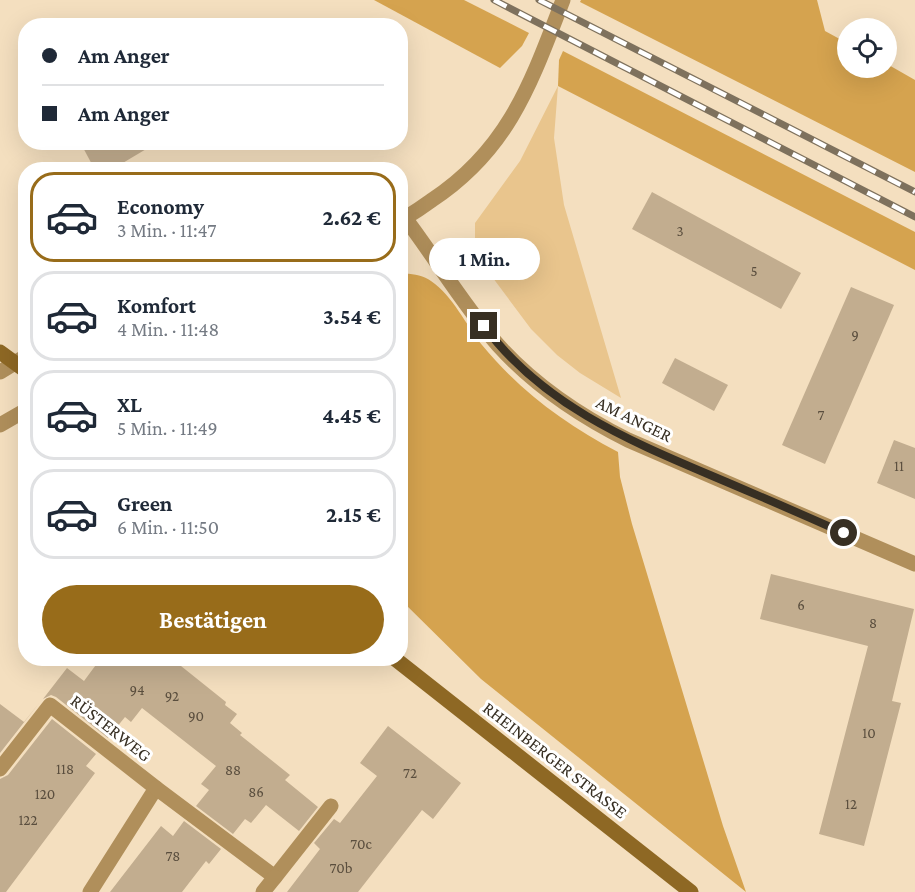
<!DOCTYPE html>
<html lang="de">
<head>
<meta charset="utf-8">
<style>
	:root { --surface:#fff; --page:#f2f2f3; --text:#1f2937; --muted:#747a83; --line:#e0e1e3; --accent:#986c1a }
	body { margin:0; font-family:"Crimson Pro",serif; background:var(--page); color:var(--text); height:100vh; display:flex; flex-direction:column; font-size:22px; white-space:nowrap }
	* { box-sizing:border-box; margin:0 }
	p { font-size:20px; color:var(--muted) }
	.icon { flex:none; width:33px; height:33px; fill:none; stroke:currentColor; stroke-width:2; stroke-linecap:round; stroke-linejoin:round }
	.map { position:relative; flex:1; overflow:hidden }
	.side { position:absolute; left:18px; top:162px; width:390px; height:504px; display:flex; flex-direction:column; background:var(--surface); border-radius:24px; box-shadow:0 6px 24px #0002 }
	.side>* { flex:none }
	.top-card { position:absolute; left:18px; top:18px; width:390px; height:132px; border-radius:24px; box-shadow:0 6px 24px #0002; display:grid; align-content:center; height:132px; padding:0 24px; background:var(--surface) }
	.buttons { position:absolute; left:837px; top:18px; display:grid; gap:12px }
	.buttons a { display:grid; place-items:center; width:60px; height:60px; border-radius:50%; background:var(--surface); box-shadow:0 6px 24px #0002; font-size:30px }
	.end { position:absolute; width:27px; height:27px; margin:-14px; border:8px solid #372f23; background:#fff; box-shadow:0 0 0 3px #fff }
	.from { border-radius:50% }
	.bubble { position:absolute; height:42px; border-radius:21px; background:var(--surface); box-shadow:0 6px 24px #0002; font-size:20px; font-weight:700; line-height:42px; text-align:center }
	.top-card b { display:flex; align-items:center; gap:21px; height:57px; font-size:22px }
	.top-card b+b { border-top:2px solid var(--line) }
	.top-card i { width:15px; height:15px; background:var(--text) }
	ul { padding:10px 0 0; list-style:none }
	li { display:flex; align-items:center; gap:18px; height:90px; margin:0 12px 9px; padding:0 12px; border:3px solid var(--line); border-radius:24px }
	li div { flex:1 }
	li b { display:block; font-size:22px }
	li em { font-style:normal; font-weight:700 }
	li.selected { border-color:var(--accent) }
	li>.icon { width:54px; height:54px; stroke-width:1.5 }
	.button { display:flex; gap:12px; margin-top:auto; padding:12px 24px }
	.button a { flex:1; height:69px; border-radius:36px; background:var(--accent); color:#fff; font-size:24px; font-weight:700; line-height:69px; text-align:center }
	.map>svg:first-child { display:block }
</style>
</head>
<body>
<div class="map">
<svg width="915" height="892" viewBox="0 0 915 892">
	<rect width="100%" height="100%" fill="#f4dfbf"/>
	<!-- green -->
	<polygon fill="#e9c58d" points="558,86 554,138 564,205 621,398 580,373 557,355 531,329 481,262 475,249 475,223 520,161"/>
	<!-- forest -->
	<g fill="#d5a34f">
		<polygon points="374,0 464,0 529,33 522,46 500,68"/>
		<polygon points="581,0 817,0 825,31 847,43 848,68 886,68 887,64 915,80 915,172 580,2"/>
		<polygon points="563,51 915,232 915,270 558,86 559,60"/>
		<path d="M401,274C410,273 423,275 431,281C453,296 466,325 482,345C521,392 565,424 618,452L620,477L632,524L723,826L746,892L481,679L401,600Z"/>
	</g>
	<!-- building -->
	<g fill="#c2ad8f">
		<polygon points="80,142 158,142 111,170 95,170"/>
		<polygon points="652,192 801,273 781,309 632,229"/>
		<polygon points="851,287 894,305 825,464 782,445"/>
		<polygon points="675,358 728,385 714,411 662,383"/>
		<polygon points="894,440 915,448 915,499 877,483"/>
		<polygon points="771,574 914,609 892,701 901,703 864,846 819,834 868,646 760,619"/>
		<polygon points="101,658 171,658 226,702 225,705 237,714 230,723 242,733 240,735 290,775 285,780 318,807 299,831 266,805 251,823 245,819 233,834 196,806 209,790 201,784 216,766 142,708 131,722 125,717 108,738 56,697 51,695 43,699 67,668 84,681"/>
		<polygon points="40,702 0,753 0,704 24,722"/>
		<polygon points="52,719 96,754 86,766 95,773 6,892 0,892 0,779 8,775"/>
		<polygon points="388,726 461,783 433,819 422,810 358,892 287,892 320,849 314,843 334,819 340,823 377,776 360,763"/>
		<polygon points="184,821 221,849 209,864 206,861 182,892 110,892 161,826 173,836"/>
	</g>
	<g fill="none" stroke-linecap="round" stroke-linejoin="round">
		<!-- street -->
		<g stroke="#b08f5b" stroke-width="15">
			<path d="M405,218C436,259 464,306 498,345C534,385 580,416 628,440L915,564"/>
			<path d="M400,220C412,215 422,207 432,200C509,149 531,83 563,0"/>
			<polyline points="0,372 26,356"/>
			<polyline points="0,425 26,410"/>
			<polyline points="0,769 50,705 156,788 90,892"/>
			<polyline points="156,788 275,877 331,806"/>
			<polyline points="263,892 275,877"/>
		</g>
		<!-- secondary -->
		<g stroke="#8e6824" stroke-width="15">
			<polyline points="0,352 26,371"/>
			<polyline points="394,658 691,892"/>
		</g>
		<!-- rail casing -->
		<g stroke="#7e715d" stroke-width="7">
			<g id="rail">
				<polyline points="494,0 915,217"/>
				<polyline points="539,0 915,192"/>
			</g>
		</g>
		<!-- rail -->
		<use href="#rail" stroke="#fff" stroke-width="4.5" stroke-dasharray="14" stroke-linecap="butt"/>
	</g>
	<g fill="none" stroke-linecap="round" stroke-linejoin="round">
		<!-- route -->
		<path stroke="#372f23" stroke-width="8" d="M484,326C541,403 625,439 710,475C755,494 799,513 844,533"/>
	</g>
	<g text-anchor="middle" stroke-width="6" stroke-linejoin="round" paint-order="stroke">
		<!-- number labels -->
		<g font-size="15" fill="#5a4e3e">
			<text x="680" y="236">3</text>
			<text x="754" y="276">5</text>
			<text x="855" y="340">9</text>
			<text x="821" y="420">7</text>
			<text x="899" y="471">11</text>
			<text x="801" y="610">6</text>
			<text x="873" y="628">8</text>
			<text x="137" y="695">94</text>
			<text x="172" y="701">92</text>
			<text x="196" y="721">90</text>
			<text x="869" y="738">10</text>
			<text x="65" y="774">118</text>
			<text x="233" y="775">88</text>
			<text x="410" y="778">72</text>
			<text x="256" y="797">86</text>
			<text x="45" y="799">120</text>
			<text x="851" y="809">12</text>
			<text x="28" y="825">122</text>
			<text x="361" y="849">70c</text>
			<text x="173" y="861">78</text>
			<text x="341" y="873">70b</text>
		</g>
		<!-- street labels -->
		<g font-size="18" fill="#372f23" stroke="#fff">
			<text transform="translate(634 419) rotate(26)" y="6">AM ANGER</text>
			<text transform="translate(111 728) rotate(38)" y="6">RÜSTERWEG</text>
			<text transform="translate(555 760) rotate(38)" y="6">RHEINBERGER STRASSE</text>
		</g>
	</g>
</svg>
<div class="buttons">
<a><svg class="icon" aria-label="locate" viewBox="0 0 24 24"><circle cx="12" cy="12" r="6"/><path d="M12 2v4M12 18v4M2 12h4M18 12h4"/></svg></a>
</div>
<i class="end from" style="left:844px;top:533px"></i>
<i class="end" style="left:484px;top:326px"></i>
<div class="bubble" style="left:429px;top:238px;width:111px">1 Min.</div>
<div class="top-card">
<b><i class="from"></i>Am Anger</b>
<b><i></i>Am Anger</b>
</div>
<section class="side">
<ul>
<li class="selected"><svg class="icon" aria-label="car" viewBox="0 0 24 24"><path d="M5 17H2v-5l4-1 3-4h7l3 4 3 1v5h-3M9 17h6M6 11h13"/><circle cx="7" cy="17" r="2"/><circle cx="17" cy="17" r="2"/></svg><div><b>Economy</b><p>3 Min. · 11:47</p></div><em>2.62 €</em></li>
<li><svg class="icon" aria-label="car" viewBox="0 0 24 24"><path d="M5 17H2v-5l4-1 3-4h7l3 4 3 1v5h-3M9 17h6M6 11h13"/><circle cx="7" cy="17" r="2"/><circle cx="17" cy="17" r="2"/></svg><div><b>Komfort</b><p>4 Min. · 11:48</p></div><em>3.54 €</em></li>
<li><svg class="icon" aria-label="car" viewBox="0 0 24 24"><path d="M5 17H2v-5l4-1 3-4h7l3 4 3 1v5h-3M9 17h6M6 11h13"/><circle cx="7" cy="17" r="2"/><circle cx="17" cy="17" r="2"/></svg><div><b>XL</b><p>5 Min. · 11:49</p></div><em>4.45 €</em></li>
<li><svg class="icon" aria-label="car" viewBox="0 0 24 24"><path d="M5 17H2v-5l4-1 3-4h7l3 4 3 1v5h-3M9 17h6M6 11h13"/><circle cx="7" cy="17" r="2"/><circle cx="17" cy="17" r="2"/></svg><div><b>Green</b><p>6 Min. · 11:50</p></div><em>2.15 €</em></li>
</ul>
<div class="button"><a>Bestätigen</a></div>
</section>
</div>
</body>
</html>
